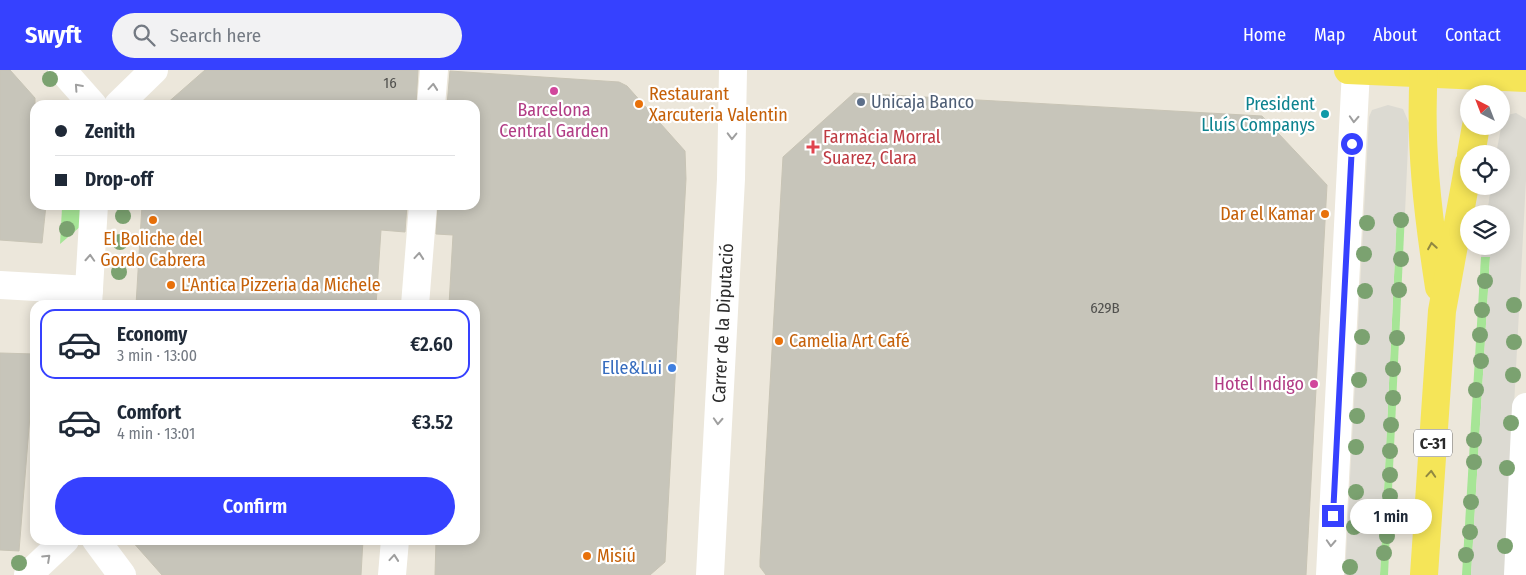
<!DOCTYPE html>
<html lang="en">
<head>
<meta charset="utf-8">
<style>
	:root { --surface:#fff; --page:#f2f2f3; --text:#1f2937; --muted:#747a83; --line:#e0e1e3; --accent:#3641ff }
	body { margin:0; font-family:"Fira Sans Condensed",sans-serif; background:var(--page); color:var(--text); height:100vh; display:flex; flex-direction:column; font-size:19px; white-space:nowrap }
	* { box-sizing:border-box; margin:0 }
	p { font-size:16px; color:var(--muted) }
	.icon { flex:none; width:28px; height:28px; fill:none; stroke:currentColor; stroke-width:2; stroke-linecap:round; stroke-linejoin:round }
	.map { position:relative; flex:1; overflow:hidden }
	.sheet { position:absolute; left:30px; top:230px; width:450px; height:245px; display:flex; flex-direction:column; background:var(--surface); border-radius:15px; box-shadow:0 2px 12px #0003 }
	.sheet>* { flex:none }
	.hud { position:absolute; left:30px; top:30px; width:450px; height:110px; border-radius:15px; box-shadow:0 2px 12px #0003; display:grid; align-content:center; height:110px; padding:0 25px; background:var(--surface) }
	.needle { width:32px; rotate:318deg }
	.buttons { position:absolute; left:1460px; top:15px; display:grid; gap:10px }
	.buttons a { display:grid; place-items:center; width:50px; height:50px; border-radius:50%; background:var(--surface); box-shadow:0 2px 12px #0003; font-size:25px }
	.end { position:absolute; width:22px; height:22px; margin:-11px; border:6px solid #3641ff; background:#fff; box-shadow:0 0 0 2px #fff }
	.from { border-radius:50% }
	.bubble { position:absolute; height:35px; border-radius:18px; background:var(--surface); box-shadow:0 2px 12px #0003; font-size:16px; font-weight:600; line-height:35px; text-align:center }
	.hud b { display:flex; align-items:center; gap:18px; height:48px; font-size:19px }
	.hud b+b { border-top:1px solid var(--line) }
	.hud i { width:12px; height:12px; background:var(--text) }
	ul { padding:9px 0 0; list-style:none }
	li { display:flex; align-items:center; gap:15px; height:70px; margin:0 10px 8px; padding:0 15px; border:2px solid transparent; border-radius:15px }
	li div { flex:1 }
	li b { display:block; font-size:19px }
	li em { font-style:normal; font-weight:600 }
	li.selected { border-color:var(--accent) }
	li>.icon { width:45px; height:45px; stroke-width:1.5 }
	.button { display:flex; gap:10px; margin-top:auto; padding:10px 25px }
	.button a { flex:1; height:58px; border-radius:30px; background:var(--accent); color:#fff; font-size:20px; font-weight:600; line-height:58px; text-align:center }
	header { display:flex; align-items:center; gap:30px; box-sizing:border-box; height:70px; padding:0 25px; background:var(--accent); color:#fff }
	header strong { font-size:24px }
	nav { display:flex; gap:28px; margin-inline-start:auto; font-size:18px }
	.search { width:350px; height:45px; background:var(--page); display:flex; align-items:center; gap:12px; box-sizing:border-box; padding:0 18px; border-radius:28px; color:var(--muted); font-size:19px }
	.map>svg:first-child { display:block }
</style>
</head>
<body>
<header>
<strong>Swyft</strong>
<div class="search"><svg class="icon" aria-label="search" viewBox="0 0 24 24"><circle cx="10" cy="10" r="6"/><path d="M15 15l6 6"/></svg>Search here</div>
<nav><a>Home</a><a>Map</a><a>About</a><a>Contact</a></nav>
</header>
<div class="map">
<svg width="1526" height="505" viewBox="0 0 1526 505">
	<rect width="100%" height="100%" fill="#ece7db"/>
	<!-- grass -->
	<g fill="#a6e596">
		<polygon points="62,138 89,141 88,150 60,174"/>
		<polygon points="1397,143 1405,143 1388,505 1380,505"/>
		<polygon points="1481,187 1490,187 1471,505 1462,505"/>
	</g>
	<!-- plaza -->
	<g fill="#dcdad2">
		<polygon points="1388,35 1403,39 1409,53 1405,143 1397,143 1380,505 1345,505 1369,47 1372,40"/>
		<polygon points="1516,43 1526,49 1526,110 1505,505 1471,505 1490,187 1481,187 1483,176 1501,176 1501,144 1487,144 1491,116 1501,116 1501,84 1496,84 1502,53 1507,45"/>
	</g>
	<!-- building -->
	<g fill="#c7c5ba" stroke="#c8c4b5">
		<polygon points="0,0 10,0 35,28 35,135 46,135 42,173 0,170"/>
		<polygon points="205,0 418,0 416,35 165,35"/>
		<polygon points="450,1 619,12 627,16 685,81 686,109 665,492 650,505 435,505 436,470 475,470 475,235 449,235 453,165 436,164 438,135 475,135 475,35 447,35"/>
		<polygon points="854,23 1262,46 1327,115 1306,505 766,505 760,497 760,491 783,87"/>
		<polygon points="142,135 407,135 405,162 381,160 376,235 136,235"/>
		<polygon points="0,283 35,284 19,481 0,480"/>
		<polygon points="131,470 363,470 361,505 162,505"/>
	</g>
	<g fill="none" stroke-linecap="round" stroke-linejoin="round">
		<!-- minor -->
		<g stroke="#fff" stroke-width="28">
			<polyline points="62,0 93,35"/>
			<polyline points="118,35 154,0"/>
			<polyline points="431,35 434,0"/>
			<polyline points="0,215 89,220"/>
			<polyline points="88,235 94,135"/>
			<polyline points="415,235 423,135"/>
			<polyline points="96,470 122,505"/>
			<polyline points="28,505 65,470"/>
			<polyline points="392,505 395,470"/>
			<polyline points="710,505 731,109 733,0"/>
			<polyline points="1330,505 1356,0"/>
			<polyline points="1518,505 1526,337"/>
		</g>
		<!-- major -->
		<g stroke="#f5e558" stroke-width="28">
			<polyline points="1348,0 1526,8"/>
			<path d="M1424,0C1419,73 1428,146 1439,217"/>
			<polyline points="1471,84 1476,56"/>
			<polyline points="1424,505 1442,241 1469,93"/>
		</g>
	</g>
	<!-- trees -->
	<g fill="#7ba270">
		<circle cx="50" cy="9" r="8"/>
		<circle cx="123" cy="146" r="8"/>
		<circle cx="1401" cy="150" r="8"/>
		<circle cx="1367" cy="153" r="8"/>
		<circle cx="67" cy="159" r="8"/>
		<circle cx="120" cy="172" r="8"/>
		<circle cx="1364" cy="184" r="8"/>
		<circle cx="1401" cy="189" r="8"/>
		<circle cx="119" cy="202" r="8"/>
		<circle cx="1485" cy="211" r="8"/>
		<circle cx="1399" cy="220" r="8"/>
		<circle cx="1365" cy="221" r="8"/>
		<circle cx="1514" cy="235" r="8"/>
		<circle cx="1482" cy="240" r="8"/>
		<circle cx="1480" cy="265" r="8"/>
		<circle cx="1362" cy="267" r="8"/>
		<circle cx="1397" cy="268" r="8"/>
		<circle cx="1514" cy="272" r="8"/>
		<circle cx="1481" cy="291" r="8"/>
		<circle cx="1393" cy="299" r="8"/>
		<circle cx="1513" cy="305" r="8"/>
		<circle cx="1359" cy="310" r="8"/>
		<circle cx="1476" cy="320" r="8"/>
		<circle cx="1393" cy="328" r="8"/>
		<circle cx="1357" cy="346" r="8"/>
		<circle cx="1511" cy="353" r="8"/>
		<circle cx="1391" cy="355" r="8"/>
		<circle cx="1474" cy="370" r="8"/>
		<circle cx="1356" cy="377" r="8"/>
		<circle cx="1390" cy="381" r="8"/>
		<circle cx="1474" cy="392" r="8"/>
		<circle cx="1507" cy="398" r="8"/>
		<circle cx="1390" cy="405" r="8"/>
		<circle cx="1356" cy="422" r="8"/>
		<circle cx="1390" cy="426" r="8"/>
		<circle cx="1471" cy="432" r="8"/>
		<circle cx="1354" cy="457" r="8"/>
		<circle cx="1470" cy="462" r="8"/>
		<circle cx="1387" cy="466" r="8"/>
		<circle cx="1505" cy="476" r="8"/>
		<circle cx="1384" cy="483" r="8"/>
		<circle cx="1466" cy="485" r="8"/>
		<circle cx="19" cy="493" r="8"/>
		<circle cx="1350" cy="497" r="8"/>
	</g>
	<!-- one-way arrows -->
	<defs><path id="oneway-chevron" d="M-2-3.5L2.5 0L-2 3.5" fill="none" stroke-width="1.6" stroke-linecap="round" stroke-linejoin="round" transform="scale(1.25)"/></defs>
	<g stroke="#9f9f9f">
		<use href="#oneway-chevron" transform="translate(78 17) rotate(-132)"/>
		<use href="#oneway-chevron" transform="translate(433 17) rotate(-85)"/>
		<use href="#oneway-chevron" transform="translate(1354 49) rotate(93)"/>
		<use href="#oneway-chevron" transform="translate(732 66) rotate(91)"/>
		<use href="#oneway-chevron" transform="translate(419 186) rotate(-85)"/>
		<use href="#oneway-chevron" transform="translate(90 188) rotate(-87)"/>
		<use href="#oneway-chevron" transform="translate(718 351) rotate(93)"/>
		<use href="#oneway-chevron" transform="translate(1331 473) rotate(93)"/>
		<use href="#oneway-chevron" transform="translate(47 488) rotate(-43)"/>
		<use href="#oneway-chevron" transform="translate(394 488) rotate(-85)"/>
	</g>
	<g stroke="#908841">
		<use href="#oneway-chevron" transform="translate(1432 176) rotate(-99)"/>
		<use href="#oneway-chevron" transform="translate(1431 404) rotate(-86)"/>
	</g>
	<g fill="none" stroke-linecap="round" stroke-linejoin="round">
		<!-- route -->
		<polyline stroke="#3641ff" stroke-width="6" points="1333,446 1352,74"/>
	</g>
	<!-- markers -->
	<g fill="#d1479c" stroke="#fff" stroke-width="2">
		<circle cx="554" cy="21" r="5"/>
		<circle cx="1314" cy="314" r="5"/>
	</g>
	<circle fill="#5c6f8a" stroke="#fff" stroke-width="2" cx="861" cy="32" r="5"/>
	<g fill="#e8710a" stroke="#fff" stroke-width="2">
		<circle cx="639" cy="34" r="5"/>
		<circle cx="1325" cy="144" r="5"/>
		<circle cx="153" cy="150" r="5"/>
		<circle cx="171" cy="215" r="5"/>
		<circle cx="779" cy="271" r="5"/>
		<circle cx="587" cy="486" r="5"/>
	</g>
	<circle fill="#0f9aa8" stroke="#fff" stroke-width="2" cx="1325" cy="44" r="5"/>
	<path fill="#e0444e" stroke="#fff" stroke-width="2" d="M810.5 69.5h5v5h5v5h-5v5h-5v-5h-5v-5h5z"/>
	<circle fill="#3f7fe0" stroke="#fff" stroke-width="2" cx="672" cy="298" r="5"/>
	<g text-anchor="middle" stroke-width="4.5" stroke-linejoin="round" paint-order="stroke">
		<!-- number labels -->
		<g font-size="15" fill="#51514e">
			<text x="390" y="18">16</text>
			<text x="1105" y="243">629B</text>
		</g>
		<!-- shield labels -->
		<rect fill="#fff" stroke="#6a6a6a" stroke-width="1" x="1414" y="359.5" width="38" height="27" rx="4"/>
		<g font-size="16" font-weight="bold" fill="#2a2a2a">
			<text x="1433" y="379">C-31</text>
		</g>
		<!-- food labels -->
		<g font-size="18" fill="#c56008" stroke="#fff" text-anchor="start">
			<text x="649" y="30">Restaurant<tspan x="649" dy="21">Xarcuteria Valentin</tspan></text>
			<text x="1315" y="150" text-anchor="end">Dar el Kamar</text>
			<text x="153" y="175" text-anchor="middle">El Boliche del<tspan x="153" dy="21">Gordo Cabrera</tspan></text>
			<text x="181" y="221">L'Antica Pizzeria da Michele</text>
			<text x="789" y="277">Camelia Art Café</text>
			<text x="597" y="492">Misiú</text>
		</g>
		<!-- service labels -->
		<g font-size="18" fill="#4e5e75" stroke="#fff" text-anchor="start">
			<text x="871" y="38">Unicaja Banco</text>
		</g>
		<!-- culture labels -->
		<g font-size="18" fill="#0d838f" stroke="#fff" text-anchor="end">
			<text x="1315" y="40">President<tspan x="1315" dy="21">Lluís Companys</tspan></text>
		</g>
		<!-- hotel labels -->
		<g font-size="18" fill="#b23c85" stroke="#fff">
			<text x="554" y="46">Barcelona<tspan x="554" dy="21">Central Garden</tspan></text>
			<text x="1304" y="320" text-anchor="end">Hotel Indigo</text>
		</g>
		<!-- health labels -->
		<g font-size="18" fill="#be3a42" stroke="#fff" text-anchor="start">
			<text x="823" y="73">Farmàcia Morral<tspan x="823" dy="21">Suarez, Clara</tspan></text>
		</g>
		<!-- street labels -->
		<g font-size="18" fill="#2a2a2a" stroke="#fff">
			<text transform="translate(723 253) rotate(-87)" y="6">Carrer de la Diputació</text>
		</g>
		<!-- shop labels -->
		<g font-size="18" fill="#366cbe" stroke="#fff" text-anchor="end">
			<text x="662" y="304">Elle&amp;Lui</text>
		</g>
	</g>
</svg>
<div class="buttons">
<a><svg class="needle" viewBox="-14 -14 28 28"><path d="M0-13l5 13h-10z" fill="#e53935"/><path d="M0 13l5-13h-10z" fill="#747a83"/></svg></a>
<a><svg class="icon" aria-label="locate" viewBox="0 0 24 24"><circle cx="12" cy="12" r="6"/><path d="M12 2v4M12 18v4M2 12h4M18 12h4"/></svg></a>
<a><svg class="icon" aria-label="layers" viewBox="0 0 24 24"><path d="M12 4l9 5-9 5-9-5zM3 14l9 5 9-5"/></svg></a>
</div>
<i class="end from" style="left:1352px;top:74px"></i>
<i class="end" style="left:1333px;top:446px"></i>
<div class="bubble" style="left:1350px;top:429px;width:82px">1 min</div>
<div class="hud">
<b><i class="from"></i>Zenith</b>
<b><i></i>Drop-off</b>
</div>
<section class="sheet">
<ul>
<li class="selected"><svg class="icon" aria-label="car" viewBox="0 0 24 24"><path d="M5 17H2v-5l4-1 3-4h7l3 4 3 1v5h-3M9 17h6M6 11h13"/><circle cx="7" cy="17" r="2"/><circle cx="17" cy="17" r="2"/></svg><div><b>Economy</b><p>3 min · 13:00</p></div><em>€2.60</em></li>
<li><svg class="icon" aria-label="car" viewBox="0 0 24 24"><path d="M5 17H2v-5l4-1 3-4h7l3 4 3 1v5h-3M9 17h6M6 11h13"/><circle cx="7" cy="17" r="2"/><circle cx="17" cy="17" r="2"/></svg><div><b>Comfort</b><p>4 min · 13:01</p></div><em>€3.52</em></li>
</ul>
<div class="button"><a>Confirm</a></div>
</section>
</div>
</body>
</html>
